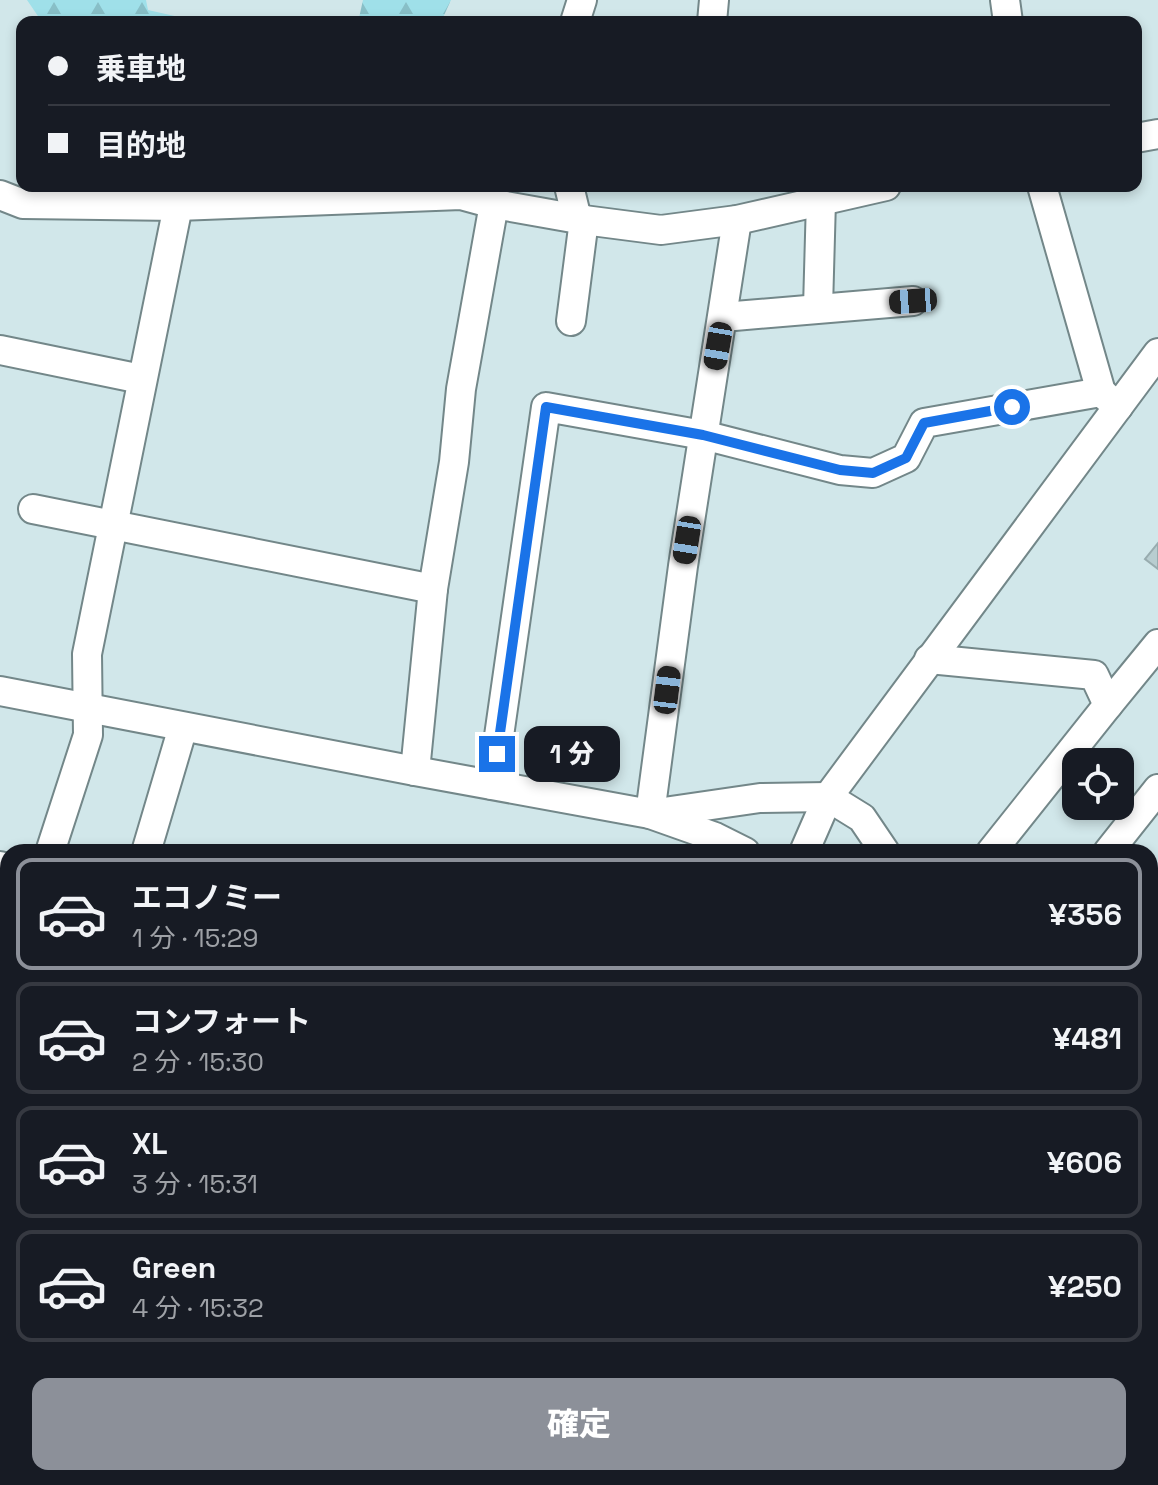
<!DOCTYPE html>
<html lang="ja">
<head>
<meta charset="utf-8">
<style>
	:root { --surface:#171b24; --page:#242831; --text:#f1f3f6; --muted:#9ea1a6; --line:#363941; --accent:#8c9099 }
	body { margin:0; font-family:"Space Grotesk","Noto Sans JP",sans-serif; background:var(--page); color:var(--text); height:100vh; display:flex; flex-direction:column; font-size:30px; white-space:nowrap }
	* { box-sizing:border-box; margin:0 }
	p { font-size:26px; color:var(--muted) }
	.icon { flex:none; width:44px; height:44px; fill:none; stroke:currentColor; stroke-width:2; stroke-linecap:round; stroke-linejoin:round }
	.map { position:relative; flex:1; overflow:hidden }
	.sheet { position:absolute; left:0px; top:844px; width:1158px; height:642px; display:flex; flex-direction:column; background:var(--surface); border-radius:24px 24px 0 0; box-shadow:0 4px 12px #0003 }
	.sheet>* { flex:none }
	.hud { position:absolute; left:16px; top:16px; width:1126px; height:176px; border-radius:16px; box-shadow:0 4px 12px #0003; display:grid; align-content:center; height:176px; padding:0 32px; background:var(--surface) }
	.tools { position:absolute; left:1062px; top:748px; display:grid; gap:16px }
	.tools a { display:grid; place-items:center; width:72px; height:72px; border-radius:16px; background:var(--surface); box-shadow:0 4px 12px #0003; font-size:40px }
	.end { position:absolute; width:36px; height:36px; margin:-18px; border:10px solid #1a73e8; background:#fff; box-shadow:0 0 0 4px #fff }
	.from { border-radius:50% }
	.bubble { position:absolute; height:56px; border-radius:16px; background:var(--surface); box-shadow:0 4px 12px #0003; font-size:26px; font-weight:800; line-height:56px; text-align:center }
	.car { position:absolute; width:24px; height:48px; margin:-24px -12px; border-radius:10px; box-shadow:0 0 6px 2px #0007; background:linear-gradient(#222 24%,#8ab4d8 0 40%,#222 0 76%,#8ab4d8 0 86%,#222 0) }
	.hud b { display:flex; align-items:center; gap:28px; height:76px; font-size:30px }
	.hud b+b { border-top:2px solid var(--line) }
	.hud i { width:20px; height:20px; background:var(--text) }
	ul { padding:14px 0 0; list-style:none }
	li { display:flex; align-items:center; gap:24px; height:112px; margin:0 16px 12px; padding:0 16px; border:4px solid var(--line); border-radius:16px }
	li div { flex:1 }
	li b { display:block; font-size:30px }
	li em { font-style:normal; font-weight:800 }
	li.active { border-color:var(--accent) }
	li>.icon { width:72px; height:72px; stroke-width:1.5 }
	.action { display:flex; gap:16px; margin-top:auto; padding:16px 32px }
	.action a { flex:1; height:92px; border-radius:16px; background:var(--accent); color:#fff; font-size:32px; font-weight:800; line-height:92px; text-align:center }
	.map>svg:first-child { display:block }
</style>
</head>
<body>
<div class="map">
<svg width="1158" height="1485" viewBox="0 0 1158 1485">
	<defs>
		<pattern id="forest-firs" width="22" height="20" patternUnits="userSpaceOnUse" patternTransform="scale(2)"><rect width="22" height="20" fill="#9fe0e9"/><path d="M5 1l3.5 6h-7zM16 11l3.5 6h-7z" fill="#88bfc7"/></pattern>
	</defs>
	<rect width="100%" height="100%" fill="#d1e7ea"/>
	<!-- forest -->
	<g fill="url(#forest-firs)">
		<polygon points="27,0 146,0 148,10 201,22 42,22"/>
		<polygon points="363,0 451,0 441,22 339,22 359,18"/>
	</g>
	<!-- building -->
	<g fill="#b8cdd0" stroke="#98acaf" stroke-width="2">
		<polygon points="1158,543 1158,569 1145,559"/>
		<polygon points="337,1478 493,1478 491,1484 495,1485 334,1485"/>
	</g>
	<g fill="none" stroke-linecap="round" stroke-linejoin="round">
		<!-- minor casing -->
		<g stroke="#738789" stroke-width="32">
			<g id="minor">
				<polyline points="1005,0 1008,22"/>
				<polyline points="575,22 582,0"/>
				<polyline points="712,22 714,0"/>
				<polyline points="1136,138 1158,134"/>
				<polyline points="569,186 577,219"/>
				<polyline points="1042,186 1101,392"/>
				<polyline points="0,195 23,204 178,206 461,195 494,204 584,220 661,230 737,220 886,186"/>
				<polyline points="737,220 683,566 650,814 715,837 745,852"/>
				<polyline points="818,308 821,200"/>
				<polyline points="723,317 913,301"/>
				<polyline points="571,321 584,220"/>
				<polyline points="0,350 141,379"/>
				<polyline points="33,509 433,589"/>
				<polyline points="929,659 1094,675 1108,705 991,852"/>
				<polyline points="0,691 415,771 650,814 760,798 828,797 862,818 885,852"/>
				<polyline points="1108,705 1158,644"/>
				<polyline points="415,771 433,589 454,462 461,389 494,204"/>
				<polyline points="492,785 546,407 703,435 840,470 873,473 906,458 924,423 1101,392 1118,407"/>
				<polyline points="50,852 88,735 87,654 178,206"/>
				<polyline points="146,852 183,727"/>
				<polyline points="804,852 828,797 1158,353"/>
				<polyline points="1108,852 1158,789"/>
				<polyline points="0,866 8,868"/>
				<polyline points="1150,982 1158,972"/>
				<polyline points="0,1015 8,989"/>
				<polyline points="1150,1038 1158,1038"/>
				<polyline points="1150,1065 1158,1065"/>
				<polyline points="0,1105 8,1107"/>
				<polyline points="0,1259 8,1261"/>
				<polyline points="1150,1325 1158,1333"/>
				<polyline points="1089,1478 1095,1485"/>
				<polyline points="93,1485 95,1478"/>
				<polyline points="234,1485 236,1478"/>
				<polyline points="591,1485 593,1478"/>
				<polyline points="828,1485 832,1478"/>
				<polyline points="1001,1485 1005,1478"/>
			</g>
		</g>
		<!-- minor -->
		<use href="#minor" stroke="#fff" stroke-width="28"/>
	</g>
	<g fill="none" stroke-linecap="round" stroke-linejoin="round">
		<!-- route -->
		<polyline stroke="#1a73e8" stroke-width="10" points="497,754 546,407 703,435 840,470 873,473 906,458 924,423 1012,407"/>
	</g>
</svg>
<div class="tools">
<a><svg class="icon" aria-label="locate" viewBox="0 0 24 24"><circle cx="12" cy="12" r="6"/><path d="M12 2v4M12 18v4M2 12h4M18 12h4"/></svg></a>
</div>
<i class="end from" style="left:1012px;top:407px"></i>
<i class="end" style="left:497px;top:754px"></i>
<div class="bubble" style="left:524px;top:726px;width:96px">1 分</div>
<i class="car" style="left:913px;top:301px;rotate:266deg"></i>
<i class="car" style="left:718px;top:346px;rotate:190deg"></i>
<i class="car" style="left:687px;top:540px;rotate:189deg"></i>
<i class="car" style="left:667px;top:690px;rotate:7deg"></i>
<div class="hud">
<b><i class="from"></i>乗車地</b>
<b><i></i>目的地</b>
</div>
<section class="sheet">
<ul>
<li class="active"><svg class="icon" aria-label="car" viewBox="0 0 24 24"><path d="M5 17H2v-5l4-1 3-4h7l3 4 3 1v5h-3M9 17h6M6 11h13"/><circle cx="7" cy="17" r="2"/><circle cx="17" cy="17" r="2"/></svg><div><b>エコノミー</b><p>1 分 · 15:29</p></div><em>¥356</em></li>
<li><svg class="icon" aria-label="car" viewBox="0 0 24 24"><path d="M5 17H2v-5l4-1 3-4h7l3 4 3 1v5h-3M9 17h6M6 11h13"/><circle cx="7" cy="17" r="2"/><circle cx="17" cy="17" r="2"/></svg><div><b>コンフォート</b><p>2 分 · 15:30</p></div><em>¥481</em></li>
<li><svg class="icon" aria-label="car" viewBox="0 0 24 24"><path d="M5 17H2v-5l4-1 3-4h7l3 4 3 1v5h-3M9 17h6M6 11h13"/><circle cx="7" cy="17" r="2"/><circle cx="17" cy="17" r="2"/></svg><div><b>XL</b><p>3 分 · 15:31</p></div><em>¥606</em></li>
<li><svg class="icon" aria-label="car" viewBox="0 0 24 24"><path d="M5 17H2v-5l4-1 3-4h7l3 4 3 1v5h-3M9 17h6M6 11h13"/><circle cx="7" cy="17" r="2"/><circle cx="17" cy="17" r="2"/></svg><div><b>Green</b><p>4 分 · 15:32</p></div><em>¥250</em></li>
</ul>
<div class="action"><a>確定</a></div>
</section>
</div>
</body>
</html>
